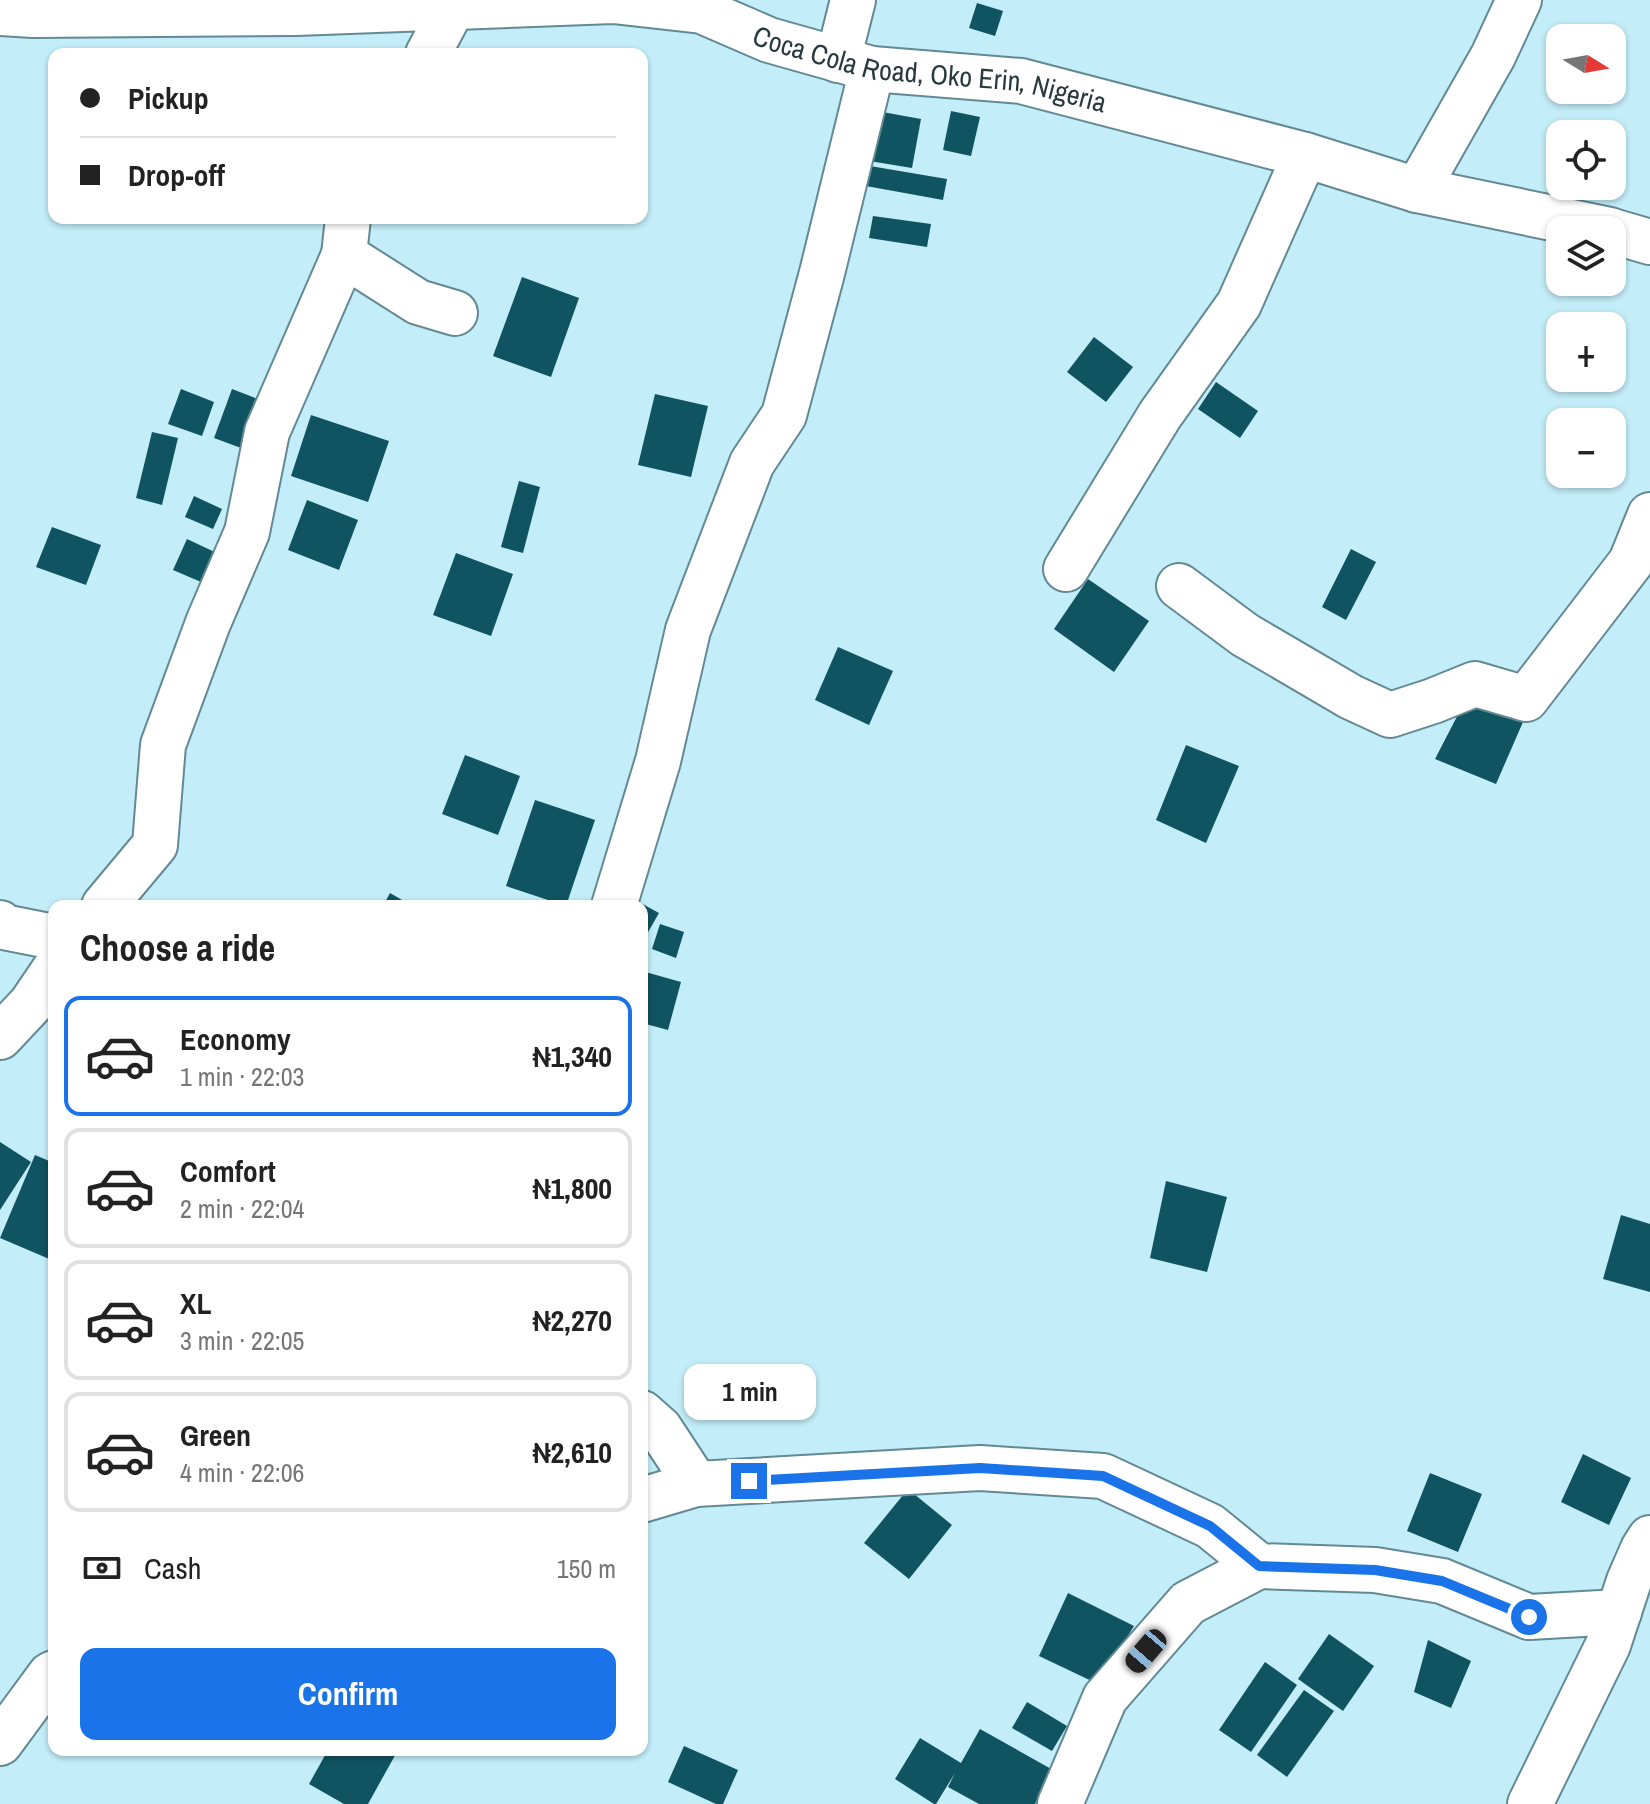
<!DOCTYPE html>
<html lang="en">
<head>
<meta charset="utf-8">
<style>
	:root { --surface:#fff; --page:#f2f2f2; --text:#222; --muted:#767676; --line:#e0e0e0; --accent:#1a73e8 }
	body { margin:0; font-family:"Archivo Narrow",sans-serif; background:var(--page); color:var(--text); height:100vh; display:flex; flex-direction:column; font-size:30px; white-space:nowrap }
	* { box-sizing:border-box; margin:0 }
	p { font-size:26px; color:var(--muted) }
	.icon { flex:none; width:44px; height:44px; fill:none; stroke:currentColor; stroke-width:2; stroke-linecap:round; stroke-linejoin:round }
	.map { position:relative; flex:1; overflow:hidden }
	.details { position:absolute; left:48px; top:900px; width:600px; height:856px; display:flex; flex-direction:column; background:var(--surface); border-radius:16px; box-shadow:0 2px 6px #0004 }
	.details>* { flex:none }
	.hud { position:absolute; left:48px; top:48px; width:600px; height:176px; border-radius:16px; box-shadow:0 2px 6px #0004; display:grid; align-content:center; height:176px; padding:0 32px; background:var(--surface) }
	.needle { width:52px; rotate:101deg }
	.controls { position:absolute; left:1546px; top:24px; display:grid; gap:16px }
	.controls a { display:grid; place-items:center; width:80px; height:80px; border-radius:16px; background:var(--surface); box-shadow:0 2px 6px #0004; font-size:40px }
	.end { position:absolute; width:36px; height:36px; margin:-18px; border:10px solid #1a73e8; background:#fff; box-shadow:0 0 0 4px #fff }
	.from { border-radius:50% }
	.bubble { position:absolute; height:56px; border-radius:16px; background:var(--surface); box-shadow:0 2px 6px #0004; font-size:26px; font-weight:700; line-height:56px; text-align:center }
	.car { position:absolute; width:24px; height:48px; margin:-24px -12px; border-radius:10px; box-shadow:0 0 6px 2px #0007; background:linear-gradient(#222 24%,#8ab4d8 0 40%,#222 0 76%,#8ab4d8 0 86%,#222 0) }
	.hud b { display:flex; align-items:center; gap:28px; height:76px; font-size:30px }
	.hud b+b { border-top:2px solid var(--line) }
	.hud i { width:20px; height:20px; background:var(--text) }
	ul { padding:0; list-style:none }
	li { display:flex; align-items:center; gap:24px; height:120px; margin:0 16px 12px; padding:0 16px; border:4px solid var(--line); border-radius:16px }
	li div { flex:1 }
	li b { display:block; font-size:30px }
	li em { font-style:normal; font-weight:700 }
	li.on { border-color:var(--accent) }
	li>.icon { width:72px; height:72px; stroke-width:1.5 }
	h2 { padding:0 32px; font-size:36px; line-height:96px }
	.pay { display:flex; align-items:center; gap:20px; height:88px; padding:0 32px; font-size:30px }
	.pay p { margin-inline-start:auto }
	.button { display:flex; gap:16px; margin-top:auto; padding:16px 32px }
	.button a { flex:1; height:92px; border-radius:16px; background:var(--accent); color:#fff; font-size:32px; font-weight:700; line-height:92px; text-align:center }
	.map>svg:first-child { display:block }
</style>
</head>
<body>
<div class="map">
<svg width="1650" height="1804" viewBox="0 0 1650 1804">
	<rect width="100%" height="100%" fill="#c3eef9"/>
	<!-- building -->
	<g fill="#105361">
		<polygon points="977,3 1003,11 995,36 969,28"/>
		<polygon points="866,109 921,119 912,168 857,159"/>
		<polygon points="951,111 980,117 971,156 943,150"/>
		<polygon points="858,164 947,179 943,200 855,184"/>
		<polygon points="873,216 931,224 927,247 869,238"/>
		<polygon points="522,277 579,298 551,377 493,356"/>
		<polygon points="1094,337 1133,367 1106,402 1067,372"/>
		<polygon points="1216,382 1258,411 1240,438 1198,409"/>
		<polygon points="181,389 214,402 202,436 168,424"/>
		<polygon points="232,389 258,399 241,448 214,438"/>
		<polygon points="655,394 708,406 691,477 638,465"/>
		<polygon points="311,415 389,441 368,502 291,476"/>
		<polygon points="152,432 178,438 162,505 136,498"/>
		<polygon points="519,481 540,487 523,553 501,547"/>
		<polygon points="194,496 222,509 213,529 185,517"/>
		<polygon points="307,500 358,520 339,570 288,550"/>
		<polygon points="52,527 101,545 86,585 36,567"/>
		<polygon points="187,539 221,555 208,585 173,570"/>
		<polygon points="1351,549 1376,562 1346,620 1322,607"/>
		<polygon points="456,553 513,574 491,636 433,615"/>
		<polygon points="1088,579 1149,621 1114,672 1054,629"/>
		<polygon points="838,647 893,671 869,725 815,700"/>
		<polygon points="1465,701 1523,722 1496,784 1435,759"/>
		<polygon points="1186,745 1239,766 1206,843 1156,820"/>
		<polygon points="465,755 520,776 498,835 442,814"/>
		<polygon points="535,800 595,820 566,906 506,886"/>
		<polygon points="390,893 409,904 408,906 383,906"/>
		<polygon points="637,901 659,913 647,934 642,931 642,906 633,906"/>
		<polygon points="660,924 684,932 676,958 652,949"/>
		<polygon points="642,971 681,982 668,1030 642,1023"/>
		<polygon points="0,1142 31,1162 0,1210"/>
		<polygon points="35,1155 54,1163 54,1261 0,1238"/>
		<polygon points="1166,1181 1227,1197 1207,1272 1150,1258"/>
		<polygon points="1621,1215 1650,1224 1650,1292 1603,1279"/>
		<polygon points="1583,1454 1631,1478 1609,1525 1561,1502"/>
		<polygon points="1430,1473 1482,1494 1458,1552 1407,1531"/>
		<polygon points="908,1489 952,1525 909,1579 864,1543"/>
		<polygon points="1068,1593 1134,1626 1098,1684 1039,1656"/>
		<polygon points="1329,1634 1374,1666 1343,1711 1298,1679"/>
		<polygon points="1428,1640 1471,1661 1451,1708 1414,1692"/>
		<polygon points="1265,1662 1297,1685 1251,1752 1219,1730"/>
		<polygon points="1304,1690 1334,1711 1287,1777 1257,1755"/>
		<polygon points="1027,1702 1067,1726 1052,1751 1012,1728"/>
		<polygon points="980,1729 1053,1770 1035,1804 979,1804 948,1787 955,1773 936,1804 934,1804 895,1779 920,1738 961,1763"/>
		<polygon points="684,1746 738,1770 723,1804 716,1804 668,1782"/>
		<polygon points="328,1750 398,1750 368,1804 344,1804 309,1784"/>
	</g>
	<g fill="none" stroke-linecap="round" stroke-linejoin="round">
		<!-- minor casing -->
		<g stroke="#628994" stroke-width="48">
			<g id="minor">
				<path id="s1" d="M0,13L33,15L296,13L613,1L702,11L769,40L872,69L1021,81L1305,155L1417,190L1610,230"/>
				<polyline points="428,54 453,7"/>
				<polyline points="838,60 853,0"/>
				<polyline points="1417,190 1493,56 1519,0"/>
				<polyline points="348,218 344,255 418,302 455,313"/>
				<polyline points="1612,231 1650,242"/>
				<polyline points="1066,569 1160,415 1239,304 1305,155"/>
				<polyline points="1179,586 1245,635 1351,697 1390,715 1433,701 1475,684 1526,699 1631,562 1650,515"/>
				<polyline points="104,906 155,845 163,745 208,623 247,532 267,432 344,255"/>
				<polyline points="614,906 658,761 688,630 752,463 784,415 822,273 872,69"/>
				<polyline points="0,923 4,927 54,937"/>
				<polyline points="0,1037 31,1004 54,970"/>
				<polyline points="642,1413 660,1429 696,1484 980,1468 1103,1476 1210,1526 1259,1566 1375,1570 1442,1581 1529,1617 1619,1612"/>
				<polyline points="642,1500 696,1484"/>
				<polyline points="0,1743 50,1675 54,1673"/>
				<polyline points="1060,1804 1105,1698 1188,1603 1259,1566"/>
				<polyline points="1530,1804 1608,1645 1629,1581 1643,1549 1650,1538"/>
			</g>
		</g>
		<!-- minor -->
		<use href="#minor" stroke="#fff" stroke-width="44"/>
	</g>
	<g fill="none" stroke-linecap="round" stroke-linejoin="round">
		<!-- route -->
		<polyline stroke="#1a73e8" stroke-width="10" points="749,1481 980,1468 1103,1476 1210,1526 1259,1566 1375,1570 1442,1581 1529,1617"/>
	</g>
	<g text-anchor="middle" stroke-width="8" stroke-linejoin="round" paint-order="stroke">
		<!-- street labels -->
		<g font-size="28" fill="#293a3e" stroke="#fff">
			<text dy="10" stroke="none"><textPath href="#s1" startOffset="940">Coca Cola Road, Oko Erin, Nigeria</textPath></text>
		</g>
	</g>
</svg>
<div class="controls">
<a><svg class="needle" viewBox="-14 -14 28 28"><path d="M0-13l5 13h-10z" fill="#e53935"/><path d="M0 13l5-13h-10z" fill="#767676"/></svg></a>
<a><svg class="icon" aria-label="locate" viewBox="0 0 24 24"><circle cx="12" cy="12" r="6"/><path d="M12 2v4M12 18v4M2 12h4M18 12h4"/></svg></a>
<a><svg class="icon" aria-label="layers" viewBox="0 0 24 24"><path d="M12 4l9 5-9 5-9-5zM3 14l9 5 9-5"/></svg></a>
<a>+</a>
<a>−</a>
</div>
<i class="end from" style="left:1529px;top:1617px"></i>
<i class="end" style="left:749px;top:1481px"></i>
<div class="bubble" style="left:684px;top:1364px;width:132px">1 min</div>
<i class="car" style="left:1146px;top:1651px;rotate:221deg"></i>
<div class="hud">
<b><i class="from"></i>Pickup</b>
<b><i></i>Drop-off</b>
</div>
<section class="details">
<h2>Choose a ride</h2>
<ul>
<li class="on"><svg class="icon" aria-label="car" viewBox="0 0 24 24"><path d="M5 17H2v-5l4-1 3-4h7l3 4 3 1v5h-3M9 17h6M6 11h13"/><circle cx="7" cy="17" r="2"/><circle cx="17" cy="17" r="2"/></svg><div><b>Economy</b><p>1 min · 22:03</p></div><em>₦1,340</em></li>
<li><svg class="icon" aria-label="car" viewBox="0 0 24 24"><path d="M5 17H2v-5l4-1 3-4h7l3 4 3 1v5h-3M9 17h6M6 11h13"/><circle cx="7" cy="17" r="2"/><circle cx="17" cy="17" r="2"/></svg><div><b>Comfort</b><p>2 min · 22:04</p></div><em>₦1,800</em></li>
<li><svg class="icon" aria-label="car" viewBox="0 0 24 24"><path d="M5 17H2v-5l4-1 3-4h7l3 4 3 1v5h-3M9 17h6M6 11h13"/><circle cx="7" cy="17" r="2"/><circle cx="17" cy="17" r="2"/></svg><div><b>XL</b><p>3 min · 22:05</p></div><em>₦2,270</em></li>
<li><svg class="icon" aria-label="car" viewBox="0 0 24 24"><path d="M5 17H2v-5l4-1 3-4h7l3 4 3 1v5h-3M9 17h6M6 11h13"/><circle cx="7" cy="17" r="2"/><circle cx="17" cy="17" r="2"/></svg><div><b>Green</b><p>4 min · 22:06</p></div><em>₦2,610</em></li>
</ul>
<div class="pay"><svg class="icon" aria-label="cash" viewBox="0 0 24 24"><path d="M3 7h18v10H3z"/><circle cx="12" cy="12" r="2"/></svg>Cash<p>150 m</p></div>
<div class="button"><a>Confirm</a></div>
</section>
</div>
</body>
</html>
